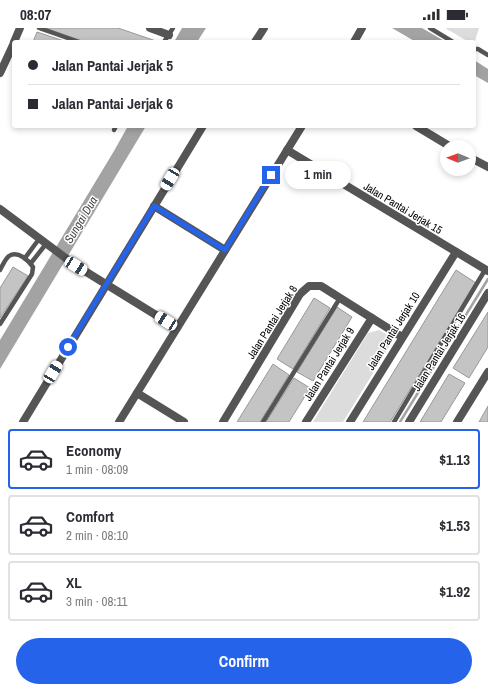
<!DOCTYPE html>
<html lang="en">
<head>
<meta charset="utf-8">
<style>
	:root { --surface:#fff; --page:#f7f7f7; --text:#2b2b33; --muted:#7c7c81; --line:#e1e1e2; --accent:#2563eb }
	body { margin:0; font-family:"Archivo Narrow",sans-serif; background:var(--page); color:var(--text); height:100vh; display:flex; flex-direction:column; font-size:15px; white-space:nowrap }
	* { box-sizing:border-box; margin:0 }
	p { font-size:13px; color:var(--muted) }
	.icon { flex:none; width:22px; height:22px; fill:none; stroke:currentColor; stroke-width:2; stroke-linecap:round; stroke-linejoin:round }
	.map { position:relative; height:394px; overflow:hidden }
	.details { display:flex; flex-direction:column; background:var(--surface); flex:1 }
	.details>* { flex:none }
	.guide { position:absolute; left:12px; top:12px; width:464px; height:88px; border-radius:4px; box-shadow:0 2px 6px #0003; display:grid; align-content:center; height:88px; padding:0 16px; background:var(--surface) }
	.needle { width:26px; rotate:271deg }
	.fabs { position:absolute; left:440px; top:112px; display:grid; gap:8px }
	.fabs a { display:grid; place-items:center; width:36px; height:36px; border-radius:50%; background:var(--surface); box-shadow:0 2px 6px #0003; font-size:20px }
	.end { position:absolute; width:18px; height:18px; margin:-9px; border:5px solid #2563eb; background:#fff; box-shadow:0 0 0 2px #fff }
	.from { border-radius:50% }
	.bubble { position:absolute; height:28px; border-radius:14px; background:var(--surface); box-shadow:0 2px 6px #0003; font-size:13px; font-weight:700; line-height:28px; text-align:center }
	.car { position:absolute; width:12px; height:24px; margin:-12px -6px; border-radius:5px; box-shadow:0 0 3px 1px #0007; background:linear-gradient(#fff 24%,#345 0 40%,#fff 0 76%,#345 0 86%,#fff 0) }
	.guide b { display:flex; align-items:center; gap:14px; height:38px; font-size:15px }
	.guide b+b { border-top:1px solid var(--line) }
	.guide i { width:10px; height:10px; background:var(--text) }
	ul { padding:7px 0 0; list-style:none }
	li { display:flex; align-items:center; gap:12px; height:60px; margin:0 8px 6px; padding:0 8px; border:2px solid var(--line); border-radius:4px }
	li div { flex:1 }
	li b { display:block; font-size:15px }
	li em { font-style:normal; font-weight:700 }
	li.on { border-color:var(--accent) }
	li>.icon { width:36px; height:36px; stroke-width:1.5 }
	.primary-button { display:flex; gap:8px; margin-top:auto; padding:8px 16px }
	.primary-button a { flex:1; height:46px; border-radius:24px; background:var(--accent); color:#fff; font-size:16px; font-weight:700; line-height:46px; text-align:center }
	.status { display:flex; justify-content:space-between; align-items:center; height:28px; padding:0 20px; background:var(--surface); direction:ltr }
	.status svg { height:11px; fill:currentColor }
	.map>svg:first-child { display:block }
</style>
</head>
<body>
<div class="status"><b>08:07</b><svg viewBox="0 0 49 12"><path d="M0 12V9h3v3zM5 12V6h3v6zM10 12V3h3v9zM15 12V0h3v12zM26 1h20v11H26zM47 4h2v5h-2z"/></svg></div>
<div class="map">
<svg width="488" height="394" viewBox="0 0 488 394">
	<rect width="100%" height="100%" fill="#fff"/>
	<!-- green -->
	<g fill="#dcdcdc">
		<polygon points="445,0 479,0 474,16 474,14 469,14"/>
		<polygon points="379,302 389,308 389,319 343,394 313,394 368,305"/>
	</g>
	<!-- water -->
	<g fill="#a3a3a3">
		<polygon points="182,0 206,0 197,14 174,14"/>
		<polygon points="392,0 422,0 446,14 416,14"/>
		<polygon points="474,32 488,41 488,55 474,47"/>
		<polygon points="128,98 146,98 0,341 0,312 114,123"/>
	</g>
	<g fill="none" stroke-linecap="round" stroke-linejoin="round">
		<!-- stream -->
		<polyline stroke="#a3a3a3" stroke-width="2.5" points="400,394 488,251"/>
	</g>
	<!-- building -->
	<g fill="#c4c4c4" stroke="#999">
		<polygon points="45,0 118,0 156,13 85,14"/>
		<polygon points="37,4 67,14 33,14"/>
		<polygon points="13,239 28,248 0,290 0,260"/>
		<polygon points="456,242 476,255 390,394 363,394"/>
		<polygon points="314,270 330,280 293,341 277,331"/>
		<polygon points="337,279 352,289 313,353 297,344"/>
		<polygon points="488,284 488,319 469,350 453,340"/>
		<polygon points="273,336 289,347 260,394 237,394"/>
		<polygon points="449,346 465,355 441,394 420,394"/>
		<polygon points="294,350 310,360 289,394 266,394"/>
		<polygon points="488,378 488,394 479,394"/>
	</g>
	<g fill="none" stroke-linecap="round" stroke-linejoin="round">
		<!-- service -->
		<g stroke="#555" stroke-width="4.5">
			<polyline points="39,0 79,14"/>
			<polyline points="430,0 453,14"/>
			<polyline points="164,14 173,0"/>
			<polyline points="474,21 478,21 488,27"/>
			<polyline points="114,102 116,98"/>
			<polyline points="25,230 39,211"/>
			<polyline points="31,235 46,216"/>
			<path d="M0,242C3,237 5,231 9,228C18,222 29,233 33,239L32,246L0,296"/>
			<polyline points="263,394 340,270"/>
			<polyline points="394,394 485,242"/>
		</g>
		<!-- minor -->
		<g stroke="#555" stroke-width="8">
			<polyline points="150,0 169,7"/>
			<polyline points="14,14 20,0"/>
			<polyline points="255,14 264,0"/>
			<polyline points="354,14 362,0"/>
			<polyline points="0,45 14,15"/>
			<polyline points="416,98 451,119"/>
			<polyline points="287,122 488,243"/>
			<polyline points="469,129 488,139"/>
			<polyline points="154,178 225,222"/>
			<polyline points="0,181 75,237 177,300"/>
			<polyline points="137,365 184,394"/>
			<polyline points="23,394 203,98"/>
			<polyline points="119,394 302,98"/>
			<polyline points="223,394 300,266 309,258 321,258 402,309"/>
			<polyline points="306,394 372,290"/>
			<polyline points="350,394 456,224"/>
			<polyline points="409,394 488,265"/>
			<polyline points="457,394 488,344"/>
		</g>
	</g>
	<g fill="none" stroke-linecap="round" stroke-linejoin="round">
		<!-- route -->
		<polyline stroke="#2563eb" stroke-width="5" points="68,319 154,178 225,222 271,147"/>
	</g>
	<g text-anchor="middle" stroke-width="3" stroke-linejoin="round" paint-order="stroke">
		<!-- street labels -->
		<g font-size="11" fill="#000" stroke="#fff">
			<text transform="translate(403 180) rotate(31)" y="4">Jalan Pantai Jerjak 15</text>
			<text transform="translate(272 294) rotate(-58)" y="4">Jalan Pantai Jerjak 8</text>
			<text transform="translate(393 303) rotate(-58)" y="4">Jalan Pantai Jerjak 10</text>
			<text transform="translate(439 324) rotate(-58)" y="4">Jalan Pantai Jerjak 16</text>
			<text transform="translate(329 336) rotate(-58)" y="4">Jalan Pantai Jerjak 9</text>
		</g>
		<!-- water labels -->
		<g font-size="12" font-style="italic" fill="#444" stroke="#fff">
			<text transform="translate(81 192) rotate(-59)" y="4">Sungai Dua</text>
		</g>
	</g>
</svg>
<div class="fabs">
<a><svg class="needle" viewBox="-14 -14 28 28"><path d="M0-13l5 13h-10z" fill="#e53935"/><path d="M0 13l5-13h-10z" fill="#7c7c81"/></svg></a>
</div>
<i class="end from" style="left:68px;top:319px"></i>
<i class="end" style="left:271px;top:147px"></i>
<div class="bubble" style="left:285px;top:133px;width:66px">1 min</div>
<i class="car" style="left:170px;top:151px;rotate:211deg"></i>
<i class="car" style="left:76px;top:238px;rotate:122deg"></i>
<i class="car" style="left:166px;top:293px;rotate:302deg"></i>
<i class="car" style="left:53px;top:344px;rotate:31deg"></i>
<div class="guide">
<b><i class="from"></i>Jalan Pantai Jerjak 5</b>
<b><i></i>Jalan Pantai Jerjak 6</b>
</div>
</div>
<section class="details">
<ul>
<li class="on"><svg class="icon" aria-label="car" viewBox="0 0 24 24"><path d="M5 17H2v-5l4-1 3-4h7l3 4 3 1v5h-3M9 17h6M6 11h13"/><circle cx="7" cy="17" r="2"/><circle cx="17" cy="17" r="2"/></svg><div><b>Economy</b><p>1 min · 08:09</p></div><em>$1.13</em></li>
<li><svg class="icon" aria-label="car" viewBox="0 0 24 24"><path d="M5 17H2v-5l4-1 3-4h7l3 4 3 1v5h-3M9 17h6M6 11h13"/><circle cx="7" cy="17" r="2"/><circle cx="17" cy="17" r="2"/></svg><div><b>Comfort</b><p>2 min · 08:10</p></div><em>$1.53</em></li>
<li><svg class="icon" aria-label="car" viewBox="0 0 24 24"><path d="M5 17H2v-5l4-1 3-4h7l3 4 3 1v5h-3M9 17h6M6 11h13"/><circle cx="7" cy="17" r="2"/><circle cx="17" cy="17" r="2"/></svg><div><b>XL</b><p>3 min · 08:11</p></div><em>$1.92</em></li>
</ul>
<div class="primary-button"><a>Confirm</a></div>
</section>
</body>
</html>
